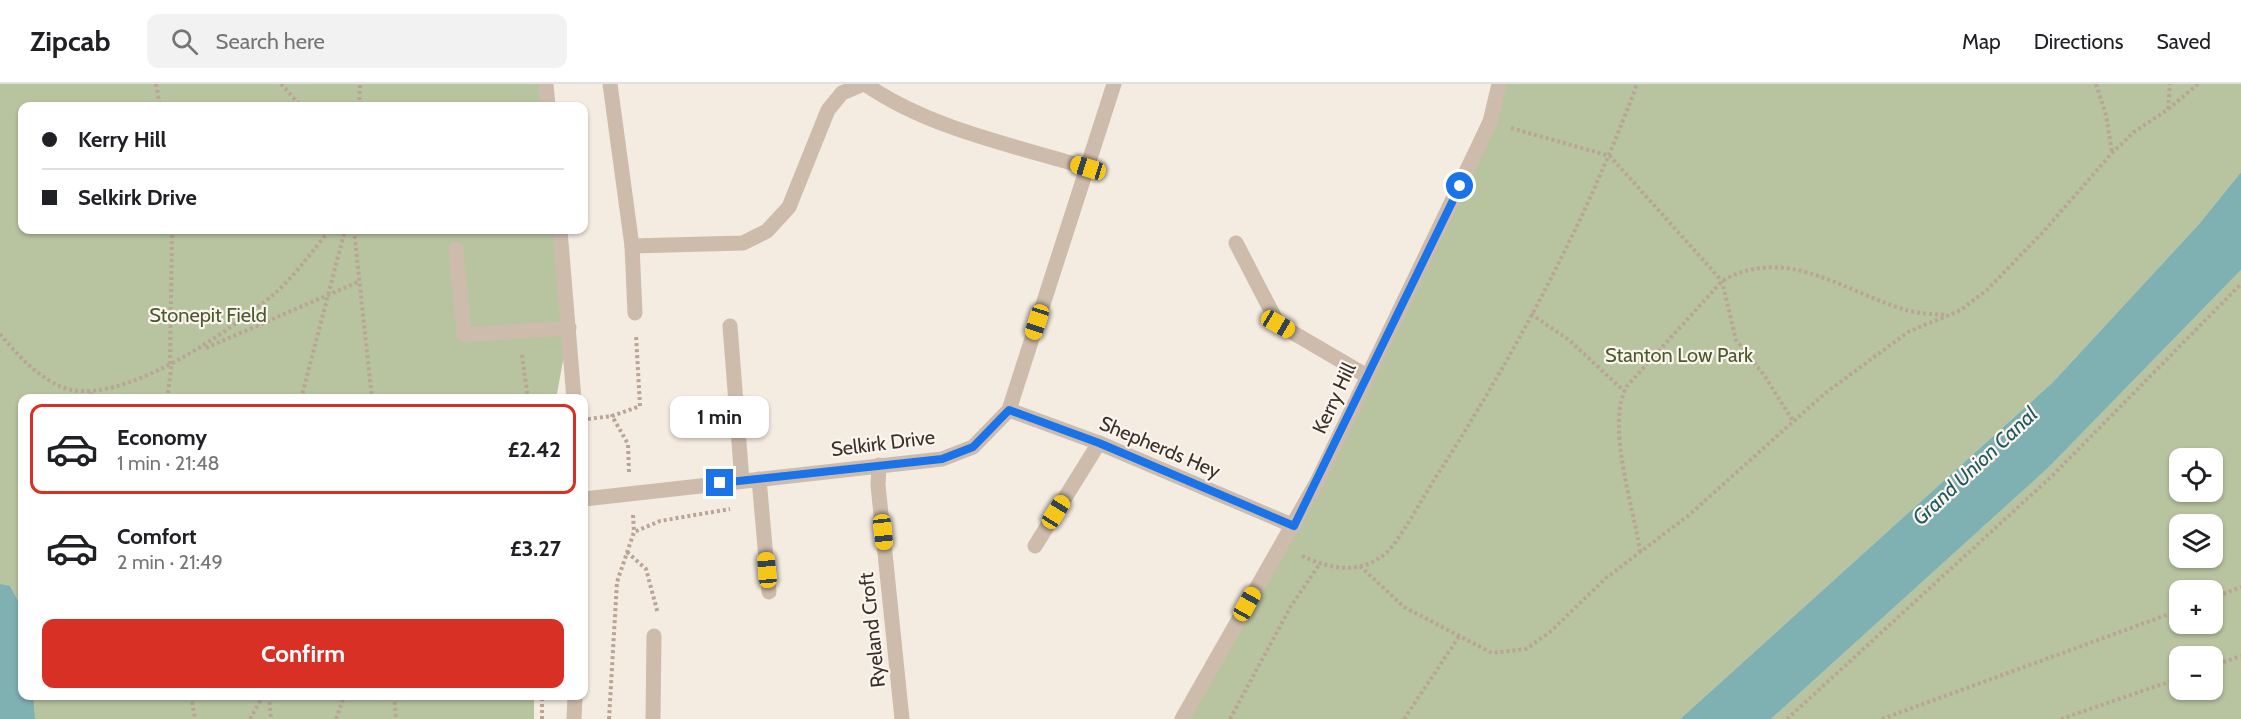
<!DOCTYPE html>
<html lang="en">
<head>
<meta charset="utf-8">
<style>
	:root { --surface:#fff; --page:#f2f2f2; --text:#202124; --muted:#757577; --line:#e0e0e0; --accent:#d93025 }
	body { margin:0; font-family:Cabin,sans-serif; background:var(--page); color:var(--text); height:100vh; display:flex; flex-direction:column; font-size:22px; white-space:nowrap }
	* { box-sizing:border-box; margin:0 }
	p { font-size:20px; color:var(--muted) }
	.icon { flex:none; width:33px; height:33px; fill:none; stroke:currentColor; stroke-width:2; stroke-linecap:round; stroke-linejoin:round }
	.map { position:relative; flex:1; overflow:hidden }
	.details { position:absolute; left:18px; top:310px; width:570px; height:306px; display:flex; flex-direction:column; background:var(--surface); border-radius:12px; box-shadow:0 2px 4px #0004 }
	.details>* { flex:none }
	.hud { position:absolute; left:18px; top:18px; width:570px; height:132px; border-radius:12px; box-shadow:0 2px 4px #0004; display:grid; align-content:center; height:132px; padding:0 24px; background:var(--surface) }
	.buttons { position:absolute; left:2169px; top:364px; display:grid; gap:12px }
	.buttons a { display:grid; place-items:center; width:54px; height:54px; border-radius:12px; background:var(--surface); box-shadow:0 2px 4px #0004; font-size:30px }
	.end { position:absolute; width:27px; height:27px; margin:-14px; border:8px solid #1a73e8; background:#fff; box-shadow:0 0 0 3px #fff }
	.from { border-radius:50% }
	.bubble { position:absolute; height:42px; border-radius:12px; background:var(--surface); box-shadow:0 2px 4px #0004; font-size:20px; font-weight:800; line-height:42px; text-align:center }
	.car { position:absolute; width:18px; height:36px; margin:-18px -9px; border-radius:8px; box-shadow:0 0 4px 2px #0007; background:linear-gradient(#f5c518 24%,#345 0 40%,#f5c518 0 76%,#345 0 86%,#f5c518 0) }
	.hud b { display:flex; align-items:center; gap:21px; height:57px; font-size:22px }
	.hud b+b { border-top:2px solid var(--line) }
	.hud i { width:15px; height:15px; background:var(--text) }
	ul { padding:10px 0 0; list-style:none }
	li { display:flex; align-items:center; gap:18px; height:90px; margin:0 12px 9px; padding:0 12px; border:3px solid transparent; border-radius:12px }
	li div { flex:1 }
	li b { display:block; font-size:22px }
	li em { font-style:normal; font-weight:800 }
	li.on { border-color:var(--accent) }
	li>.icon { width:54px; height:54px; stroke-width:1.5 }
	.button { display:flex; gap:12px; margin-top:auto; padding:12px 24px }
	.button a { flex:1; height:69px; border-radius:12px; background:var(--accent); color:#fff; font-size:24px; font-weight:800; line-height:69px; text-align:center }
	header { display:flex; align-items:center; gap:36px; box-sizing:border-box; height:84px; padding:0 30px; background:var(--surface); border-bottom:2px solid var(--line) }
	header strong { font-size:28px }
	nav { display:flex; gap:33px; margin-inline-start:auto; font-size:21px }
	.search { width:420px; height:54px; background:var(--page); display:flex; align-items:center; gap:15px; box-sizing:border-box; padding:0 21px; border-radius:12px; color:var(--muted); font-size:22px }
	.map>svg:first-child { display:block }
</style>
</head>
<body>
<header>
<strong>Zipcab</strong>
<div class="search"><svg class="icon" aria-label="search" viewBox="0 0 24 24"><circle cx="10" cy="10" r="6"/><path d="M15 15l6 6"/></svg>Search here</div>
<nav><a>Map</a><a>Directions</a><a>Saved</a></nav>
</header>
<div class="map">
<svg width="2241" height="635" viewBox="0 0 2241 635">
	<rect width="100%" height="100%" fill="#f4ebe1"/>
	<!-- green -->
	<g fill="#b8c4a0" fill-rule="evenodd">
		<polygon points="0,0 546,0 548,22 22,22 22,146 560,146 569,244 556,315 22,315 22,612 534,612 534,635 0,635"/>
		<polygon points="1499,0 2241,0 2241,88 2199,140 2053,298 1680,635 1182,635 1317,398"/>
		<path d="M2241,186V635H1771L2048,384ZM2180,375H2212V408H2180ZM2180,441H2212V474H2180ZM2180,507H2212V540H2180ZM2180,573H2212V606H2180Z"/>
	</g>
	<!-- water -->
	<g fill="#7fb0b2">
		<polygon points="2241,88 2241,186 2048,384 1771,635 1680,635 2053,298 2199,140"/>
		<polygon points="0,500 10,502 22,525 22,612 33,612 35,635 0,635"/>
	</g>
	<g fill="none" stroke-linecap="round" stroke-linejoin="round">
		<!-- path -->
		<g stroke="#b9a596" stroke-width="4" stroke-dasharray="3 3" stroke-linecap="butt">
			<polyline points="156,0 160,22"/>
			<polyline points="281,0 301,22"/>
			<polyline points="2096,0 2106,31 2112,68"/>
			<polyline points="359,22 360,0"/>
			<polyline points="2168,25 2170,0"/>
			<polyline points="1511,44 1610,72 1722,197 1736,256 1764,291 1793,337"/>
			<polyline points="354,146 372,315"/>
			<polyline points="1531,230 1569,256 1624,307"/>
			<path d="M0,250C18,271 36,292 62,303C118,326 231,246 273,211C294,193 312,167 330,146"/>
			<polyline points="206,264 360,197"/>
			<polyline points="522,271 528,315"/>
			<polyline points="170,280 172,146"/>
			<polyline points="90,309 96,315"/>
			<polyline points="167,315 172,279"/>
			<polyline points="301,315 345,146"/>
			<polyline points="588,335 612,332"/>
			<polyline points="629,388 628,360 612,332 640,322 636,251"/>
			<polyline points="633,431 634,448"/>
			<polyline points="627,468 646,485 658,530"/>
			<path d="M1640,468C1634,423 1605,340 1627,302L1722,197C1788,159 1846,210 1910,227C1922,230 1935,230 1947,231"/>
			<path d="M1302,472C1330,485 1361,492 1387,468C1400,456 1423,413 1434,396C1514,272 1586,138 1637,0"/>
			<polyline points="1360,482 1404,523 1492,569 1526,565 1550,548 1606,494 1689,431 1824,310 1908,248 1961,226 1988,205 2043,148 2112,69 2134,48 2167,26 2198,0"/>
			<polyline points="2212,514 2241,503"/>
			<polyline points="2212,582 2241,572"/>
			<polyline points="191,612 195,635"/>
			<polyline points="269,612 271,635"/>
			<polyline points="394,612 396,635"/>
			<polyline points="250,635 263,612"/>
			<polyline points="336,635 344,612"/>
			<polyline points="542,635 542,612"/>
			<polyline points="609,635 617,498 634,448 660,437 730,425"/>
			<polyline points="1230,635 1291,522 1319,481"/>
			<polyline points="1404,635 1460,551"/>
			<polyline points="1787,635 2052,392 2241,200"/>
			<polyline points="1882,635 2180,526"/>
			<polyline points="2061,635 2180,594"/>
		</g>
		<!-- service -->
		<g stroke="#cdbbac" stroke-width="15">
			<polyline points="1236,159 1278,240 1367,292"/>
			<polyline points="456,165 464,251 569,244"/>
			<polyline points="730,242 742,397"/>
			<polyline points="759,395 769,508"/>
			<polyline points="1035,462 1099,359"/>
		</g>
		<!-- minor -->
		<g stroke="#cdbbac" stroke-width="15">
			<polyline points="610,0 632,162 635,229"/>
			<path d="M865,0C930,45 1013,61 1088,84"/>
			<polyline points="632,162 743,159 767,147 789,123 828,26 842,9 863,0"/>
			<polyline points="1009,326 1099,359 1294,442"/>
			<polyline points="879,381 878,401 902,635"/>
			<polyline points="584,415 942,375 973,363 1009,326 1114,0"/>
			<polyline points="653,635 654,552"/>
			<polyline points="1182,635 1317,398 1490,38 1499,0"/>
		</g>
		<!-- tertiary -->
		<g stroke="#cdbbac" stroke-width="15">
			<polyline points="546,0 548,22"/>
			<polyline points="560,146 574,315"/>
			<polyline points="574,635 575,612"/>
		</g>
	</g>
	<g fill="none" stroke-linecap="round" stroke-linejoin="round">
		<!-- route -->
		<polyline stroke="#1a73e8" stroke-width="8" points="720,399 942,375 973,363 1009,326 1099,359 1294,442 1460,102"/>
	</g>
	<g text-anchor="middle" stroke-width="4.5" stroke-linejoin="round" paint-order="stroke">
		<!-- park labels -->
		<g font-size="20" fill="#4a5a2e" stroke="#fbf5ee">
			<text x="208" y="238">Stonepit Field</text>
			<text x="1679" y="278">Stanton Low Park</text>
		</g>
		<!-- street labels -->
		<g font-size="20" fill="#3b302b" stroke="#fbf5ee">
			<text transform="translate(1334 314) rotate(-65)" y="7">Kerry Hill</text>
			<text transform="translate(883 359) rotate(-7)" y="7">Selkirk Drive</text>
			<text transform="translate(1160 363) rotate(23)" y="7">Shepherds Hey</text>
			<text transform="translate(872 546) rotate(-96)" y="7">Ryeland Croft</text>
		</g>
		<!-- water labels -->
		<g font-size="21" font-style="italic" fill="#1f5a5e" stroke="#fbf5ee">
			<text transform="translate(1975 382) rotate(-43)" y="7">Grand Union Canal</text>
		</g>
	</g>
</svg>
<div class="buttons">
<a><svg class="icon" aria-label="locate" viewBox="0 0 24 24"><circle cx="12" cy="12" r="6"/><path d="M12 2v4M12 18v4M2 12h4M18 12h4"/></svg></a>
<a><svg class="icon" aria-label="layers" viewBox="0 0 24 24"><path d="M12 4l9 5-9 5-9-5zM3 14l9 5 9-5"/></svg></a>
<a>+</a>
<a>−</a>
</div>
<i class="end from" style="left:1460px;top:102px"></i>
<i class="end" style="left:720px;top:399px"></i>
<div class="bubble" style="left:670px;top:312px;width:99px">1 min</div>
<i class="car" style="left:1088px;top:84px;rotate:287deg"></i>
<i class="car" style="left:1037px;top:238px;rotate:198deg"></i>
<i class="car" style="left:1278px;top:240px;rotate:120deg"></i>
<i class="car" style="left:1056px;top:428px;rotate:32deg"></i>
<i class="car" style="left:883px;top:448px;rotate:174deg"></i>
<i class="car" style="left:767px;top:486px;rotate:355deg"></i>
<i class="car" style="left:1247px;top:520px;rotate:29deg"></i>
<div class="hud">
<b><i class="from"></i>Kerry Hill</b>
<b><i></i>Selkirk Drive</b>
</div>
<section class="details">
<ul>
<li class="on"><svg class="icon" aria-label="car" viewBox="0 0 24 24"><path d="M5 17H2v-5l4-1 3-4h7l3 4 3 1v5h-3M9 17h6M6 11h13"/><circle cx="7" cy="17" r="2"/><circle cx="17" cy="17" r="2"/></svg><div><b>Economy</b><p>1 min · 21:48</p></div><em>£2.42</em></li>
<li><svg class="icon" aria-label="car" viewBox="0 0 24 24"><path d="M5 17H2v-5l4-1 3-4h7l3 4 3 1v5h-3M9 17h6M6 11h13"/><circle cx="7" cy="17" r="2"/><circle cx="17" cy="17" r="2"/></svg><div><b>Comfort</b><p>2 min · 21:49</p></div><em>£3.27</em></li>
</ul>
<div class="button"><a>Confirm</a></div>
</section>
</div>
</body>
</html>
